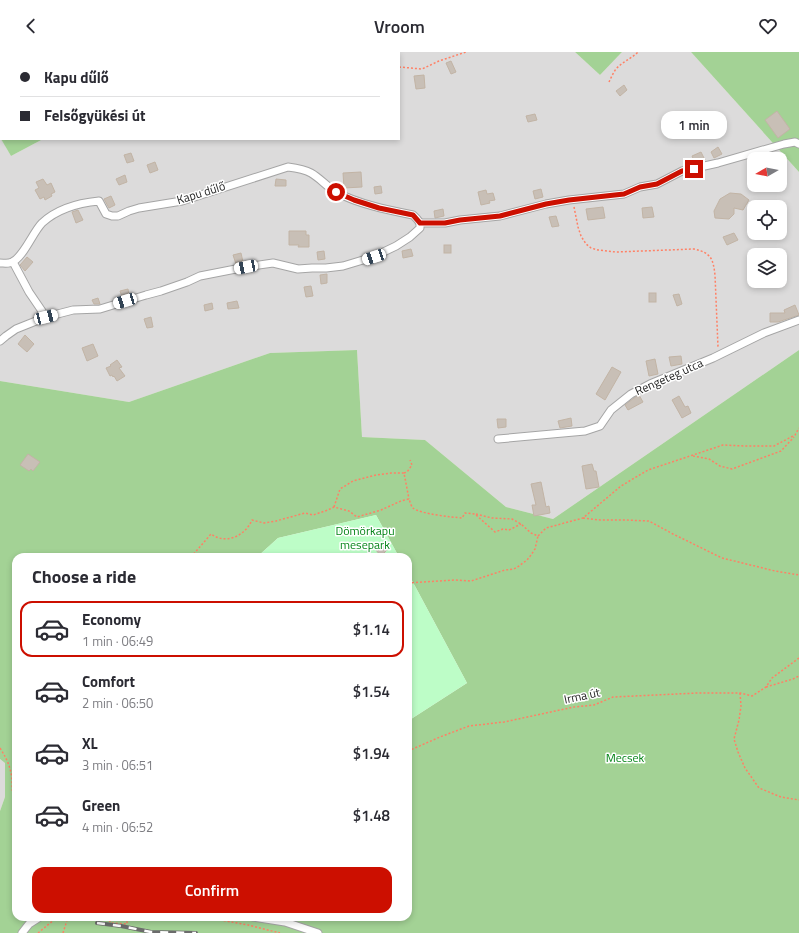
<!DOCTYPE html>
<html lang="en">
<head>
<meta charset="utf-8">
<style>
	:root { --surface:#fff; --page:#f2f2f3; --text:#2b2b33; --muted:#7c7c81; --line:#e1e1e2; --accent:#cc0f00 }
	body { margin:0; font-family:"Titillium Web",sans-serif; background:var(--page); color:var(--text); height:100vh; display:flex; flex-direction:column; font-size:15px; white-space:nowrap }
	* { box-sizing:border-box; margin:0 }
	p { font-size:13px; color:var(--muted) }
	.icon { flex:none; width:22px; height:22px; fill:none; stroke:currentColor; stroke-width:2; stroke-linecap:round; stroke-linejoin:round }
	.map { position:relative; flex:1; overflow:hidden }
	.side { position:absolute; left:12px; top:501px; width:400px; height:368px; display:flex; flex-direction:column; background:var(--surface); border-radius:12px; box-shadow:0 2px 6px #0003 }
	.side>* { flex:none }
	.banner { position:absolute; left:0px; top:0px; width:400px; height:88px; box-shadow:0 2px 6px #0003; display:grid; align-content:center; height:88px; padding:0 20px; background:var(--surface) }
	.needle { width:26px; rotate:261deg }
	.tools { position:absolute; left:747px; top:100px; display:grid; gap:8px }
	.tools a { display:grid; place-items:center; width:40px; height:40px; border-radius:8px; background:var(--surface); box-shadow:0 2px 6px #0003; font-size:20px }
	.end { position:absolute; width:18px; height:18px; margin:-9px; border:5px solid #cc0f00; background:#fff; box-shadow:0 0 0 2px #fff }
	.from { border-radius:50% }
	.bubble { position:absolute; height:28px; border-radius:12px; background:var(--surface); box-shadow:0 2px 6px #0003; font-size:13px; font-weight:600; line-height:28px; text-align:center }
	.car { position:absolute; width:12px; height:24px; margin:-12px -6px; border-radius:5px; box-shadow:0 0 3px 1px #0007; background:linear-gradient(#fff 24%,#345 0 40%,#fff 0 76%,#345 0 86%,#fff 0) }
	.banner b { display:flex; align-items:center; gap:14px; height:38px; font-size:15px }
	.banner b+b { border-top:1px solid var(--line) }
	.banner i { width:10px; height:10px; background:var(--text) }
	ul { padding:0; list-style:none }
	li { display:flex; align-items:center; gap:12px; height:56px; margin:0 8px 6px; padding:0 12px; border:2px solid transparent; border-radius:12px }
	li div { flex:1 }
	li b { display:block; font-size:15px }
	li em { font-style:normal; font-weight:600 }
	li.active { border-color:var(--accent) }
	li>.icon { width:36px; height:36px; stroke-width:1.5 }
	h2 { padding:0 20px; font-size:18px; line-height:48px }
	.button { display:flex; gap:8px; margin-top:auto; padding:8px 20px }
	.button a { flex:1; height:46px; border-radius:12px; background:var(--accent); color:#fff; font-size:16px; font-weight:600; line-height:46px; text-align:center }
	header { display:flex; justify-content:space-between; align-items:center; height:52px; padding:0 20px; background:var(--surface); font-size:18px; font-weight:600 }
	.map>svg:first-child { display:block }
</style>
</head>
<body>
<header><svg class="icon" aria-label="back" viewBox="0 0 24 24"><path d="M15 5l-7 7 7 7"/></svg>Vroom<svg class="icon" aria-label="heart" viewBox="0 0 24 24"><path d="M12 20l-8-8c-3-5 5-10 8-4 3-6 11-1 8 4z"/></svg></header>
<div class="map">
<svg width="799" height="881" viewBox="0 0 799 881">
	<rect width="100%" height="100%" fill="#f0ede3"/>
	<!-- residential -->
	<g fill="#dcdbdb" fill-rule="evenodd">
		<path d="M255,0H575L600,23L622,0H691L799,120V298L553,467L506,455L425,388L362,385L357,298L270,301L129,350L0,329V85L11,104L43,87H399V1H248ZM754,107H780V133H754ZM754,155H780V181H754ZM754,203H780V229H754Z"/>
		<polygon points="0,707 5,711 5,745 0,759"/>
	</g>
	<!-- forest -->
	<g fill="#a3d295" fill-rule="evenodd">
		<polygon points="0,0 255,0 248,1 1,1 1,86 0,85"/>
		<polygon points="575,0 622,0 600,23"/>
		<polygon points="691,0 799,0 799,120"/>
		<polygon points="1,87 43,87 11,104"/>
		<path d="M357,298L362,385L425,388L506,455L553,467L799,298V881H0V759L5,745V711L0,707V329L129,350L270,301ZM376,463L399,505H408V521L467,631L408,669V865H16V505H257L278,486Z"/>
	</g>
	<!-- park -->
	<g fill="#bdfdc7">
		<polygon points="376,463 399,505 257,505 278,486"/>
		<polygon points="408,521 467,631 408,669"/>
	</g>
	<!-- building -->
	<g fill="#c8bfb6" stroke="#c2b4a5">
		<polygon points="451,9 456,20 451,22 446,11"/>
		<polygon points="424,23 425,36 416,37 414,24"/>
		<polygon points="624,33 627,38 620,44 616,39"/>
		<polygon points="777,59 790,77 778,86 765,68"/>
		<polygon points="535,62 537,68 528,70 526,64"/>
		<polygon points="718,95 722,102 714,106 711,100"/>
		<polygon points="701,100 705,108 695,111 692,104"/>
		<polygon points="131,101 134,109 127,111 124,103"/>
		<polygon points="155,110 158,118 150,121 147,113"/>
		<polygon points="361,120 362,135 344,136 343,121"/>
		<polygon points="125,123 127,130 119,133 116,127"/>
		<polygon points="43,127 47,133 51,131 55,140 51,142 52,144 45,148 44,145 40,147 35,138 39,136 36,130"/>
		<polygon points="276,127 286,128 286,134 275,134"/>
		<polygon points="381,134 382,141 375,142 374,135"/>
		<polygon points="541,137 543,145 535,147 533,139"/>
		<polygon points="486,138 487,142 493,141 495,148 489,149 490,151 481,153 478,140"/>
		<polygon points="730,141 741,142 749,148 743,158 734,156 734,162 729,167 715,166 714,159 720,147"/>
		<polygon points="111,144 115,153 109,156 104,147"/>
		<polygon points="603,155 605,166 588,168 586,157"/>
		<polygon points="652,155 654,165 643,166 642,156"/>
		<polygon points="443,157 444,164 435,166 434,159"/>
		<polygon points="78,158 83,168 76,171 72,160"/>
		<polygon points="556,164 559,174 552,175 549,165"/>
		<polygon points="289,179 306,179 306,183 309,183 309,195 298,195 299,193 289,193"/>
		<polygon points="734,181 738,188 727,193 723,185"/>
		<rect x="444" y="193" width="7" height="8"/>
		<polygon points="411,197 413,204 403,206 402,199"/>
		<polygon points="324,199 325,207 318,208 317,200"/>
		<polygon points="241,201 243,210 236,212 233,203"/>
		<polygon points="27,205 33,210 25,219 20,213"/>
		<polygon points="327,222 327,231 321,232 320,223"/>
		<polygon points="311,234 313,244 306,245 304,235"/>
		<polygon points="128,237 129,243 122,245 120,239"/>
		<rect x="649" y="241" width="7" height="9"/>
		<polygon points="679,242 682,252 677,254 673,243"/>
		<polygon points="98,246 100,252 94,252 92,248"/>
		<polygon points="237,249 239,256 228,257 227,251"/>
		<polygon points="212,251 213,257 205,259 204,253"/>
		<polygon points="795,253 799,263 778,270 770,270 770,261 785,261 784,258"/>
		<polygon points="151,265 153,275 147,276 144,267"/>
		<polygon points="25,283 34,292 27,300 18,292"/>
		<polygon points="93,292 98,304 87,309 82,296"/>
		<polygon points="681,304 682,312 671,314 669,305"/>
		<polygon points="655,307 658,322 649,324 646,309"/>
		<polygon points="117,308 122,315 119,316 125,324 117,329 114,324 113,325 112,323 110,324 106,316 111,314 110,313"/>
		<polygon points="612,315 621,320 605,348 596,342"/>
		<polygon points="639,343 643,350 628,358 625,353 634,346"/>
		<polygon points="679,344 685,355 688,354 691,361 682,366 672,348"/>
		<polygon points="571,366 572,374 560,376 558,369"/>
		<polygon points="497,367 506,367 506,375 498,376"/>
		<polygon points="28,402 40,410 33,419 31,417 29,419 20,413"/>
		<polygon points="592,412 594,419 596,419 599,435 586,437 582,414"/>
		<polygon points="541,430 546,455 549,454 550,461 534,464 532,453 536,453 531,432"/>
		<polygon points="383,490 389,496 381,504 375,497"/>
	</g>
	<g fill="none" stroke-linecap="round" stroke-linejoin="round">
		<!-- street casing -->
		<g stroke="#a5a5a5" stroke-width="9">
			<g id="street">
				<polyline points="367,1 367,0"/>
				<polyline points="13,210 29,240 46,265"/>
				<path d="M0,211C4,211 9,212 12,210C23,206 33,180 42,171C57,157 78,151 99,149L106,162L112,164H118L129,159L139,156L182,149L288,115C296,116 304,117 311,121C320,126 327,135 336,140C358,152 388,158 413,163L417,167L420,171"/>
				<polyline points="0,289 6,284 16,277 46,265 73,258 100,257 146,243 161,239 187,230 200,224 246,215 273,211 298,217 312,216 326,216 343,214 373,205 396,194 410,185 420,176 420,171 445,171 460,168 500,164 546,152 569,148 624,142 640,135 657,132 682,119 718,111 784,92 795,90 799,92"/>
				<polyline points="498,387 585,379 600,374 611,358 631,342 650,332 713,306 764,281 799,268"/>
				<polyline points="253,865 285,870 318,881"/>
				<polyline points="22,881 29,872 40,865"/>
			</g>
		</g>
		<!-- path -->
		<g stroke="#ff8065" stroke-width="1.5" stroke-dasharray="2 2" stroke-linecap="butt">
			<polyline points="399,15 422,17 439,9 466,0"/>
			<path d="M609,30C611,26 613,21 616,17C622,10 631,7 638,0"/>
			<path d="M574,155L578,175L581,184L586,192L591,196L598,198L616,200L694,197C711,201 713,206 715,223L718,295"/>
			<polyline points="693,404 709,407 720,414 732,417 781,399 794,385"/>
			<polyline points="404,421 407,420 412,413 410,408"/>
			<polyline points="334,455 340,437 353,429 376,423 391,421 404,421 409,447"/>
			<polyline points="476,462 492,466 512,467 521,472 531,481 538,484 546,476 583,466 621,434 648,418 723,393 744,394 774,394 795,383 799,376"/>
			<polyline points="583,466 600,468 626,468 649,469 673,482 722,506 775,519 799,523"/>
			<path d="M191,505L211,482C226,493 245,484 252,468L264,471L276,469L305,461L313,463L328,458L334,455L349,459L357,465L381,458L401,449L409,447C410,450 411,454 413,456C420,462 452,465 462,466L465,461L475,462L495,480L503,477L509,478L521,472"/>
			<polyline points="408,531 455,528 471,529 505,518 514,517 519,514 527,508 531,503 535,497 538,484"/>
			<polyline points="766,635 793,627 799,624"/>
			<polyline points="740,641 741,654 739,668 734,687 738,700 745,716 759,736 781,745 799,748"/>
			<path d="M0,696C9,710 13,721 12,738H16"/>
			<polyline points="408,699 440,685 469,674 504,670 574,655 594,653 613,645 698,641 740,641 752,644 766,635 772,626 799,606"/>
			<polyline points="107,865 111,871 127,872 127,865"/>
			<polyline points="204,865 248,873 280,881"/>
			<polyline points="38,881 55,867 61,865"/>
			<polyline points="63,881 68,865"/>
		</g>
		<!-- street -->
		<use href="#street" stroke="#fff" stroke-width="7"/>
		<!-- rail casing -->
		<g stroke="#6c6c6c" stroke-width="4">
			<polyline id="rail" points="97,871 121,874 151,880 196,881"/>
		</g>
		<!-- rail -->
		<use href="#rail" stroke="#fff" stroke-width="2.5" stroke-dasharray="8" stroke-linecap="butt"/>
	</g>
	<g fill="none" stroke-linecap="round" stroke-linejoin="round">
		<!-- route -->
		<polyline stroke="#cc0f00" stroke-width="5" points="336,140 354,148 379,156 413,163 420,171 445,171 460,168 500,164 546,152 569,148 624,142 640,135 657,132 682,119 694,117"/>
	</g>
	<g text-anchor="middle" stroke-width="3" stroke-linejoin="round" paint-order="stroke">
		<!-- street labels -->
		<g font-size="12" fill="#1e1e1e" stroke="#fff">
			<text transform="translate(201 141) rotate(-17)" y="4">Kapu dűlő</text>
			<text transform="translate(669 325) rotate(-24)" y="4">Rengeteg utca</text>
			<text transform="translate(582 644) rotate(-12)" y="4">Irma út</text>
		</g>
		<!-- park labels -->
		<g font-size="12" fill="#058418" stroke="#fff">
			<text x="365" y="483">Dömörkapu<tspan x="365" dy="14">mesepark</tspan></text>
			<text x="625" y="710">Mecsek</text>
		</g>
	</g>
</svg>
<div class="tools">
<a><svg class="needle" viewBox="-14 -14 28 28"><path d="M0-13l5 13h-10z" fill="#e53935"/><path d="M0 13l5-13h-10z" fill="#7c7c81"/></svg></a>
<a><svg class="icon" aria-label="locate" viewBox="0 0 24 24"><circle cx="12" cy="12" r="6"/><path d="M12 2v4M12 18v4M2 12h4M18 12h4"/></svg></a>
<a><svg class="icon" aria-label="layers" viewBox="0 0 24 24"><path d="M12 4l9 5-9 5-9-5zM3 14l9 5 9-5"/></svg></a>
</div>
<i class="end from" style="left:336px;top:140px"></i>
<i class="end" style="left:694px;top:117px"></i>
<div class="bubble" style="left:661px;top:59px;width:66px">1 min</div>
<i class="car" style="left:374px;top:205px;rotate:252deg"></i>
<i class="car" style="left:246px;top:215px;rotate:259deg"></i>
<i class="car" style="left:125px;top:249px;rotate:253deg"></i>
<i class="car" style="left:46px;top:265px;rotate:76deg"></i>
<div class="banner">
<b><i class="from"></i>Kapu dűlő</b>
<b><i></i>Felsőgyükési út</b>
</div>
<section class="side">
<h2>Choose a ride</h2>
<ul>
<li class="active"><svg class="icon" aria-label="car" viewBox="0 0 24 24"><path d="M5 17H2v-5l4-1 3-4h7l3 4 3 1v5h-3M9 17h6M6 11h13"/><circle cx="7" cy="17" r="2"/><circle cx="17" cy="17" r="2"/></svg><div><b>Economy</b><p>1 min · 06:49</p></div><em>$1.14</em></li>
<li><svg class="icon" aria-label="car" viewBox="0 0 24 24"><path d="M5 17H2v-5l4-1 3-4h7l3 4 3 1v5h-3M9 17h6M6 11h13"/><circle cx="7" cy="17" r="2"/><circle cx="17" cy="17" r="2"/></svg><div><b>Comfort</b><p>2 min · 06:50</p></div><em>$1.54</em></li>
<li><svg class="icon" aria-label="car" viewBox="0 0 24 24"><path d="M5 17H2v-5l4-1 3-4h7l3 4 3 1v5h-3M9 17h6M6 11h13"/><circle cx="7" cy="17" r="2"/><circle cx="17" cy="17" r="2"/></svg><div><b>XL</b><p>3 min · 06:51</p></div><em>$1.94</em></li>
<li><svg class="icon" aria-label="car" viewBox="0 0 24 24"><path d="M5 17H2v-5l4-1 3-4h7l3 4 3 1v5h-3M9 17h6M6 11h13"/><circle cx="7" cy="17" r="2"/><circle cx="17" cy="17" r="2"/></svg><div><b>Green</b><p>4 min · 06:52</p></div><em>$1.48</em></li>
</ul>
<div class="button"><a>Confirm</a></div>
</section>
</div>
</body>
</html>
